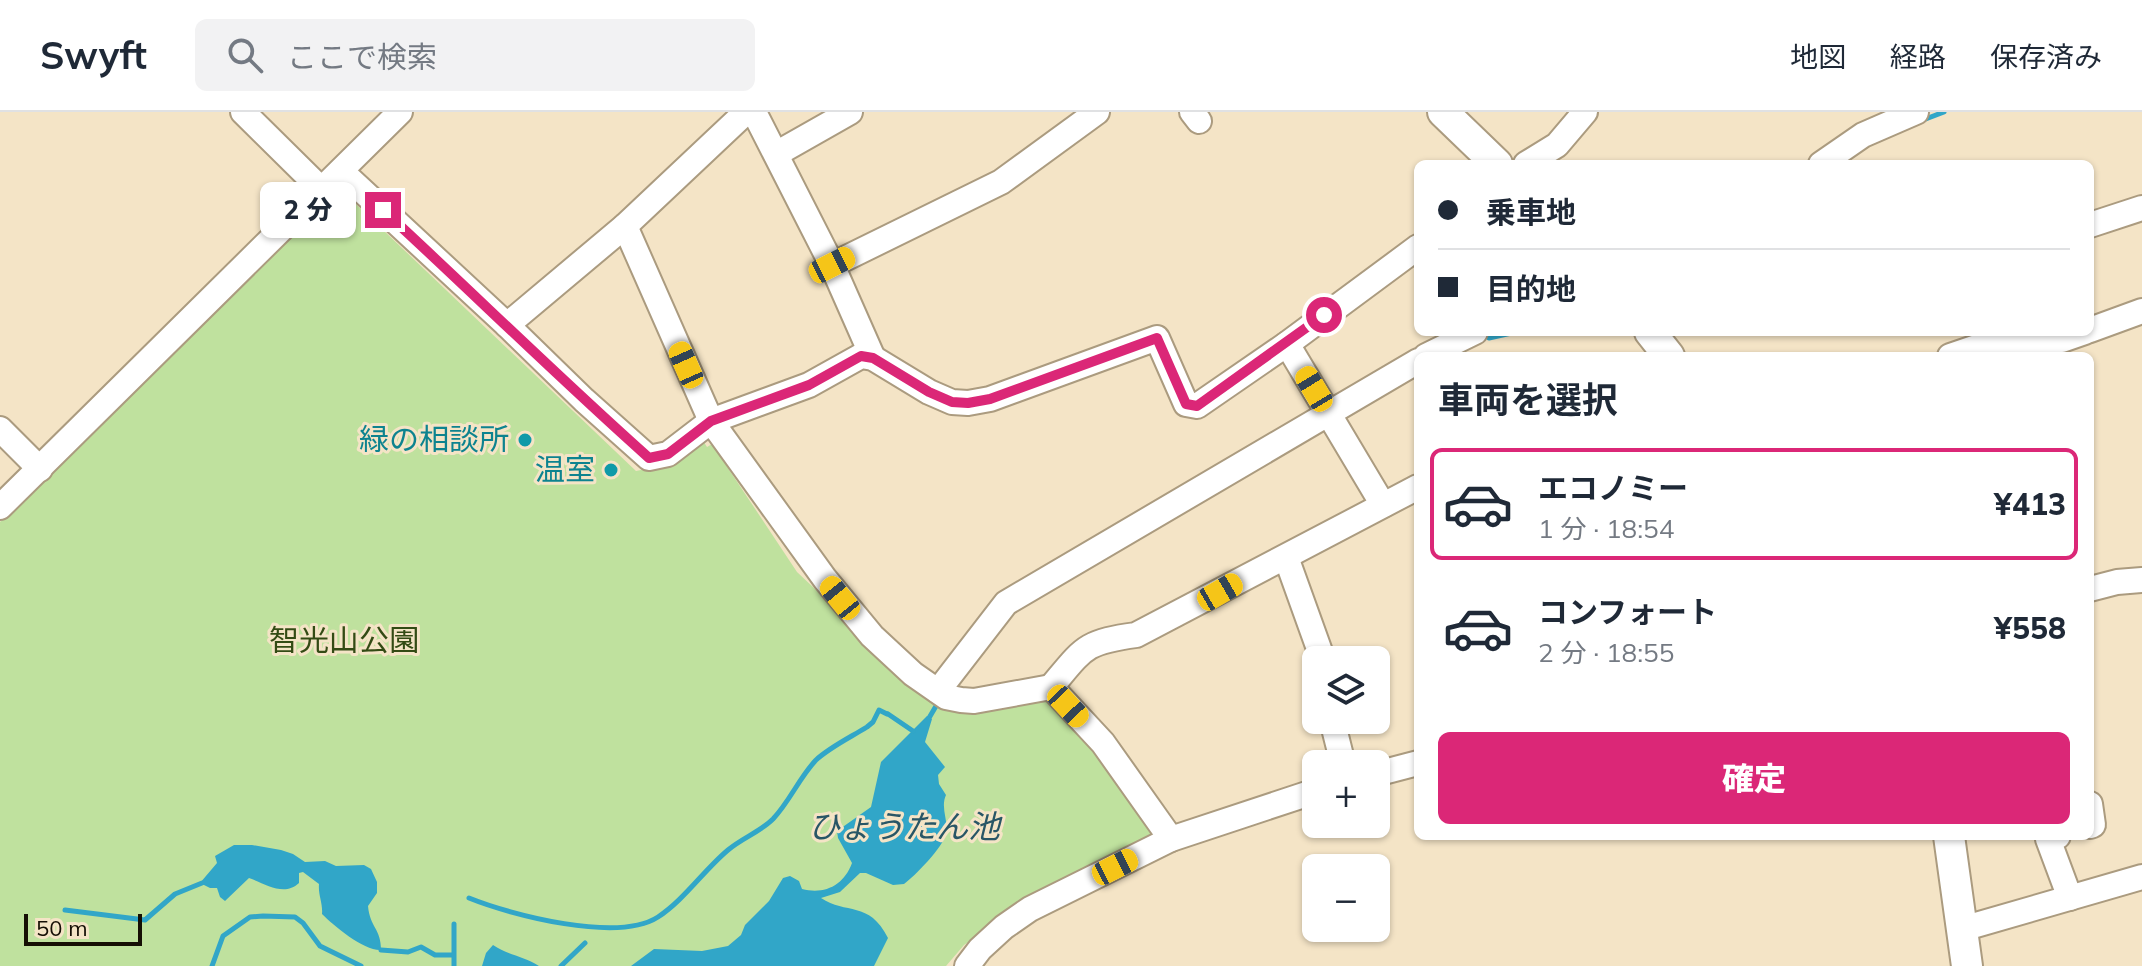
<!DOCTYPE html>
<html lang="ja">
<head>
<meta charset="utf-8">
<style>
	:root { --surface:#fff; --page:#f2f2f3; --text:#1f2937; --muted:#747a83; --line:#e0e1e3; --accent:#db2777 }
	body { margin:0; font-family:Mulish,"Noto Sans JP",sans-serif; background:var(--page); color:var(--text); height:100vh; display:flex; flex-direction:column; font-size:30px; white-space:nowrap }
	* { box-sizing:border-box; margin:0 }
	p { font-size:26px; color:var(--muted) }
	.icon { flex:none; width:44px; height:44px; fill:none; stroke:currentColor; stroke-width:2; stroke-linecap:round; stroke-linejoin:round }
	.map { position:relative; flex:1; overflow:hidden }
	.sheet { position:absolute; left:1414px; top:240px; width:680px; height:488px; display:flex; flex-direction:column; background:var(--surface); border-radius:12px; box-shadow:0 2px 6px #0004 }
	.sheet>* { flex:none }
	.banner { position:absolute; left:1414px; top:48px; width:680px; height:176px; border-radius:12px; box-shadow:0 2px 6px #0004; display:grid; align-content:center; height:176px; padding:0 24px; background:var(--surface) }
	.tools { position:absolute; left:1302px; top:534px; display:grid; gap:16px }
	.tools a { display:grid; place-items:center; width:88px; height:88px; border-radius:12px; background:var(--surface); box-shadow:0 2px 6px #0004; font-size:40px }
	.scale { position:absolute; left:24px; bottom:20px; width:118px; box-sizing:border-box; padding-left:8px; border:4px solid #150f05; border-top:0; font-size:22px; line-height:28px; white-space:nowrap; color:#150f05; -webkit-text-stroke:6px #f4e4c6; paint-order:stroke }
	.end { position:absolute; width:36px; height:36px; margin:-18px; border:10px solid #db2777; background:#fff; box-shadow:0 0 0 4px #fff }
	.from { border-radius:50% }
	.bubble { position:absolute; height:56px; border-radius:12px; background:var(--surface); box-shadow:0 2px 6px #0004; font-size:26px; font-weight:800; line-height:56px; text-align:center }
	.car { position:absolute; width:24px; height:48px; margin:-24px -12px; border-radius:10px; box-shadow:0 0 6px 2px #0007; background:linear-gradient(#f5c518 24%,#345 0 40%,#f5c518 0 76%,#345 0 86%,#f5c518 0) }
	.banner b { display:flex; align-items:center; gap:28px; height:76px; font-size:30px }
	.banner b+b { border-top:2px solid var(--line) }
	.banner i { width:20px; height:20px; background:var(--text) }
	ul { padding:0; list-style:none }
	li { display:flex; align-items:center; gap:24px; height:112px; margin:0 16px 12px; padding:0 8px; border:4px solid transparent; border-radius:12px }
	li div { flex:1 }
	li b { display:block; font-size:30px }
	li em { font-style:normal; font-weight:800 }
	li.current { border-color:var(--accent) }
	li>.icon { width:72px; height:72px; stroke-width:1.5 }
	h2 { padding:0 24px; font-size:36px; line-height:96px }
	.cta { display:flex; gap:16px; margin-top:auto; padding:16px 24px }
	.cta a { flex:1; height:92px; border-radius:12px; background:var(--accent); color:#fff; font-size:32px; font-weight:800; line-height:92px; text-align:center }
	header { display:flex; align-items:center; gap:48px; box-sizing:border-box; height:112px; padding:0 40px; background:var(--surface); border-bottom:2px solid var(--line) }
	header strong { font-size:38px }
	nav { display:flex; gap:44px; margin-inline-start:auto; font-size:28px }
	.search { width:560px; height:72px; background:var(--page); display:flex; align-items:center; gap:20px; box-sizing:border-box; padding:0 28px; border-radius:12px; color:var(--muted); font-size:30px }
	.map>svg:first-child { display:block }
</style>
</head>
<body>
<header>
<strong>Swyft</strong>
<div class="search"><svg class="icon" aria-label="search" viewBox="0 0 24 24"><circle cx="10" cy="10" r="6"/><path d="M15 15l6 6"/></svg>ここで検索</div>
<nav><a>地図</a><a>経路</a><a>保存済み</a></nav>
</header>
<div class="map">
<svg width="2142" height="854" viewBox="0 0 2142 854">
	<rect width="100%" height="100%" fill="#f4e4c6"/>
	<!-- green -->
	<polygon fill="#bfe19e" points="339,76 636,359 671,352 700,324 707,335 712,332 797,460 915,571 951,596 1037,582 1045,590 1049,590 1105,648 1152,723 1011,802 964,833 946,854 0,854 0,410"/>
	<!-- water -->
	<g fill="#31a6c8">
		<path d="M927,604L932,607L925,630L945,655L938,663L939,672L946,683C940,696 949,709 946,722C943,735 915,764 904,772L893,773L866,761H860L840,780L821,786C846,803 869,788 888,826L874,854H631L654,837L702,839L728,834L741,823L745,813L769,789L783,766L790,764L799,769L802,777C825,783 844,773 852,751L838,726L837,719L871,695L881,650Z"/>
		<path d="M234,733H252L281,738L293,742L305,750L325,749L336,754L364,753L371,757L377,770V781L368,794C370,816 381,816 381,838C364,839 334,814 322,802C323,791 318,783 319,772L303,760L299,761V771C284,785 266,772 249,766L225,789L220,785L217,776H210L200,771L217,751L215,744Z"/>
		<path d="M493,833C507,843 524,844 539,854H482L486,841Z"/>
	</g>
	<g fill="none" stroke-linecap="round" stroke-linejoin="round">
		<!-- stream -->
		<g stroke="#31a6c8" stroke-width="5">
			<polyline points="1923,8 1944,0"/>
			<polyline points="1489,226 1516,220"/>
			<polyline points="888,602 913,619"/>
			<polyline points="929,606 939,589"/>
			<path d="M469,786C511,803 618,831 658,805C684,788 704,758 728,738C742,726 760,720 773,707C790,689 799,666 816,648C830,635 851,625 867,615L873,610L879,598L887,602"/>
			<polyline points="65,798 145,808 175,782 202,771"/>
			<polyline points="381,838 408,840 421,835 435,843 453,843"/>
			<polyline points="212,854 223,824 250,805 263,804 295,805 303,811 320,834 361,854"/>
			<polyline points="454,854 454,812"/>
			<polyline points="561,854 585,831"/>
		</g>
		<!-- minor casing -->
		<g stroke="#ab9b7f" stroke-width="28">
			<g id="minor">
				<polyline points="243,0 322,78"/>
				<polyline points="754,0 832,153 873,246"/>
				<polyline points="1192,0 1199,9"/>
				<polyline points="776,42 850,0"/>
				<polyline points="1526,52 1557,33 1585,0"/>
				<polyline points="1821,52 1863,23 1916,0"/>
				<polyline points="341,59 507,213 584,288 649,346 668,342 711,309 825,467 872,524 913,562 946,585 961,588 974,589 1051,575 1103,631 1171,727"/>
				<polyline points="2090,113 2142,96"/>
				<polyline points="625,114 711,309 809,273 861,244 873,246 929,280 952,290 968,291 990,287 1157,226 1186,292 1197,294 1287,232 1418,135"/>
				<polyline points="832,153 1001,70 1097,0"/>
				<polyline points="507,213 625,114 746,0"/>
				<polyline points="2090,218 2142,199"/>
				<polyline points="1287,232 1383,393"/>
				<polyline points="1426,244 1475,220"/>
				<polyline points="1950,244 1994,229 2062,228 2085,220"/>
				<polyline points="0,317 40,357"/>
				<polyline points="0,395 400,0"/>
				<polyline points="1286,445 1323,548"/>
				<polyline points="2090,477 2117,470 2142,468"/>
				<path d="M1051,575C1084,536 1084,530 1136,523L1418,375"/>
				<polyline points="938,579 1006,491 1418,249"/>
				<polyline points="1332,608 1343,652"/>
				<polyline points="1376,662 1418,651"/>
				<polyline points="2090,692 2093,713 2090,714"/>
				<polyline points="2058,724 2048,727 2070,786"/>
				<polyline points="1962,817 2142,765"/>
				<polyline points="967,854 980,837 1004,815 1030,797 1171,727 1316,679"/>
			</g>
		</g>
		<!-- major casing -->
		<g stroke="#ab9b7f" stroke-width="34">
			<g id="major">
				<polyline points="1443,0 1497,52"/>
				<polyline points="1650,220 1669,244"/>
				<polyline points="1949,724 1967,854"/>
			</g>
		</g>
		<!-- minor -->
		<use href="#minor" stroke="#fff" stroke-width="24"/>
		<!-- major -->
		<use href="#major" stroke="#fff" stroke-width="30"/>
	</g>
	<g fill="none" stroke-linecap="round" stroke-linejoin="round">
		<!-- route -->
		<path stroke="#db2777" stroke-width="10" d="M383,98C472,180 558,265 649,346L668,342L711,309L809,273L861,244L873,246L929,280L952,290L968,291L990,287L1157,226L1186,292L1197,294L1324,203"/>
	</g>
	<!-- markers -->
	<g fill="#0f9aa8" stroke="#f4e4c6" stroke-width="3">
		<circle cx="525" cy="328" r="8"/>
		<circle cx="611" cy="358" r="8"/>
	</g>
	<g text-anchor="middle" stroke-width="6" stroke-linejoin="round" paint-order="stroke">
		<!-- culture labels -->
		<g font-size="30" fill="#0d838f" stroke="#f4e4c6" text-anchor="end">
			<text x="509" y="338">緑の相談所</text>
			<text x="595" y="368">温室</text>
		</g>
		<!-- park labels -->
		<g font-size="30" fill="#334b14" stroke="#f4e4c6">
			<text x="344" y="539">智光山公園</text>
		</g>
		<!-- water labels -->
		<g font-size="32" font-style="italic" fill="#285666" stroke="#f4e4c6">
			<text x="904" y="726">ひょうたん池</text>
		</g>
	</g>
</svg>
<div class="tools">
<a><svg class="icon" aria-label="layers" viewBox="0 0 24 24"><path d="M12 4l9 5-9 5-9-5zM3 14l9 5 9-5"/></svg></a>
<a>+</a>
<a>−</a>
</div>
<div class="scale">50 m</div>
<i class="end from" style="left:1324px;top:203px"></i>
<i class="end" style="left:383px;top:98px"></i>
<div class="bubble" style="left:260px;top:70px;width:96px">2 分</div>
<i class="car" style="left:832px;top:153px;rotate:63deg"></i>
<i class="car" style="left:686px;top:253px;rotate:336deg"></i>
<i class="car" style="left:1314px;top:277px;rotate:329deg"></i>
<i class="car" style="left:1220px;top:480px;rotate:60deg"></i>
<i class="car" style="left:840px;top:486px;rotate:321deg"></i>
<i class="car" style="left:1068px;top:594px;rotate:137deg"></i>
<i class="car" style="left:1115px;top:755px;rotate:63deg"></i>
<div class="banner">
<b><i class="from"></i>乗車地</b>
<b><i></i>目的地</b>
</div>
<section class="sheet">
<h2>車両を選択</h2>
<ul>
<li class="current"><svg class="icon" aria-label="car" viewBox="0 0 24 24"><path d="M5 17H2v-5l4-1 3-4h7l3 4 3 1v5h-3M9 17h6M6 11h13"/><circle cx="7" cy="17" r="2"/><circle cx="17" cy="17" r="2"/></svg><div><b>エコノミー</b><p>1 分 · 18:54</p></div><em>¥413</em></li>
<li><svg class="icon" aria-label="car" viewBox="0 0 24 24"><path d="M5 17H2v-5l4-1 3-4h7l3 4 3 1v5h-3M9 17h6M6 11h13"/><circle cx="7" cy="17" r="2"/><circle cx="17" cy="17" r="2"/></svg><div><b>コンフォート</b><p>2 分 · 18:55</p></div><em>¥558</em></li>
</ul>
<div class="cta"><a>確定</a></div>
</section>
</div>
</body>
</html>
